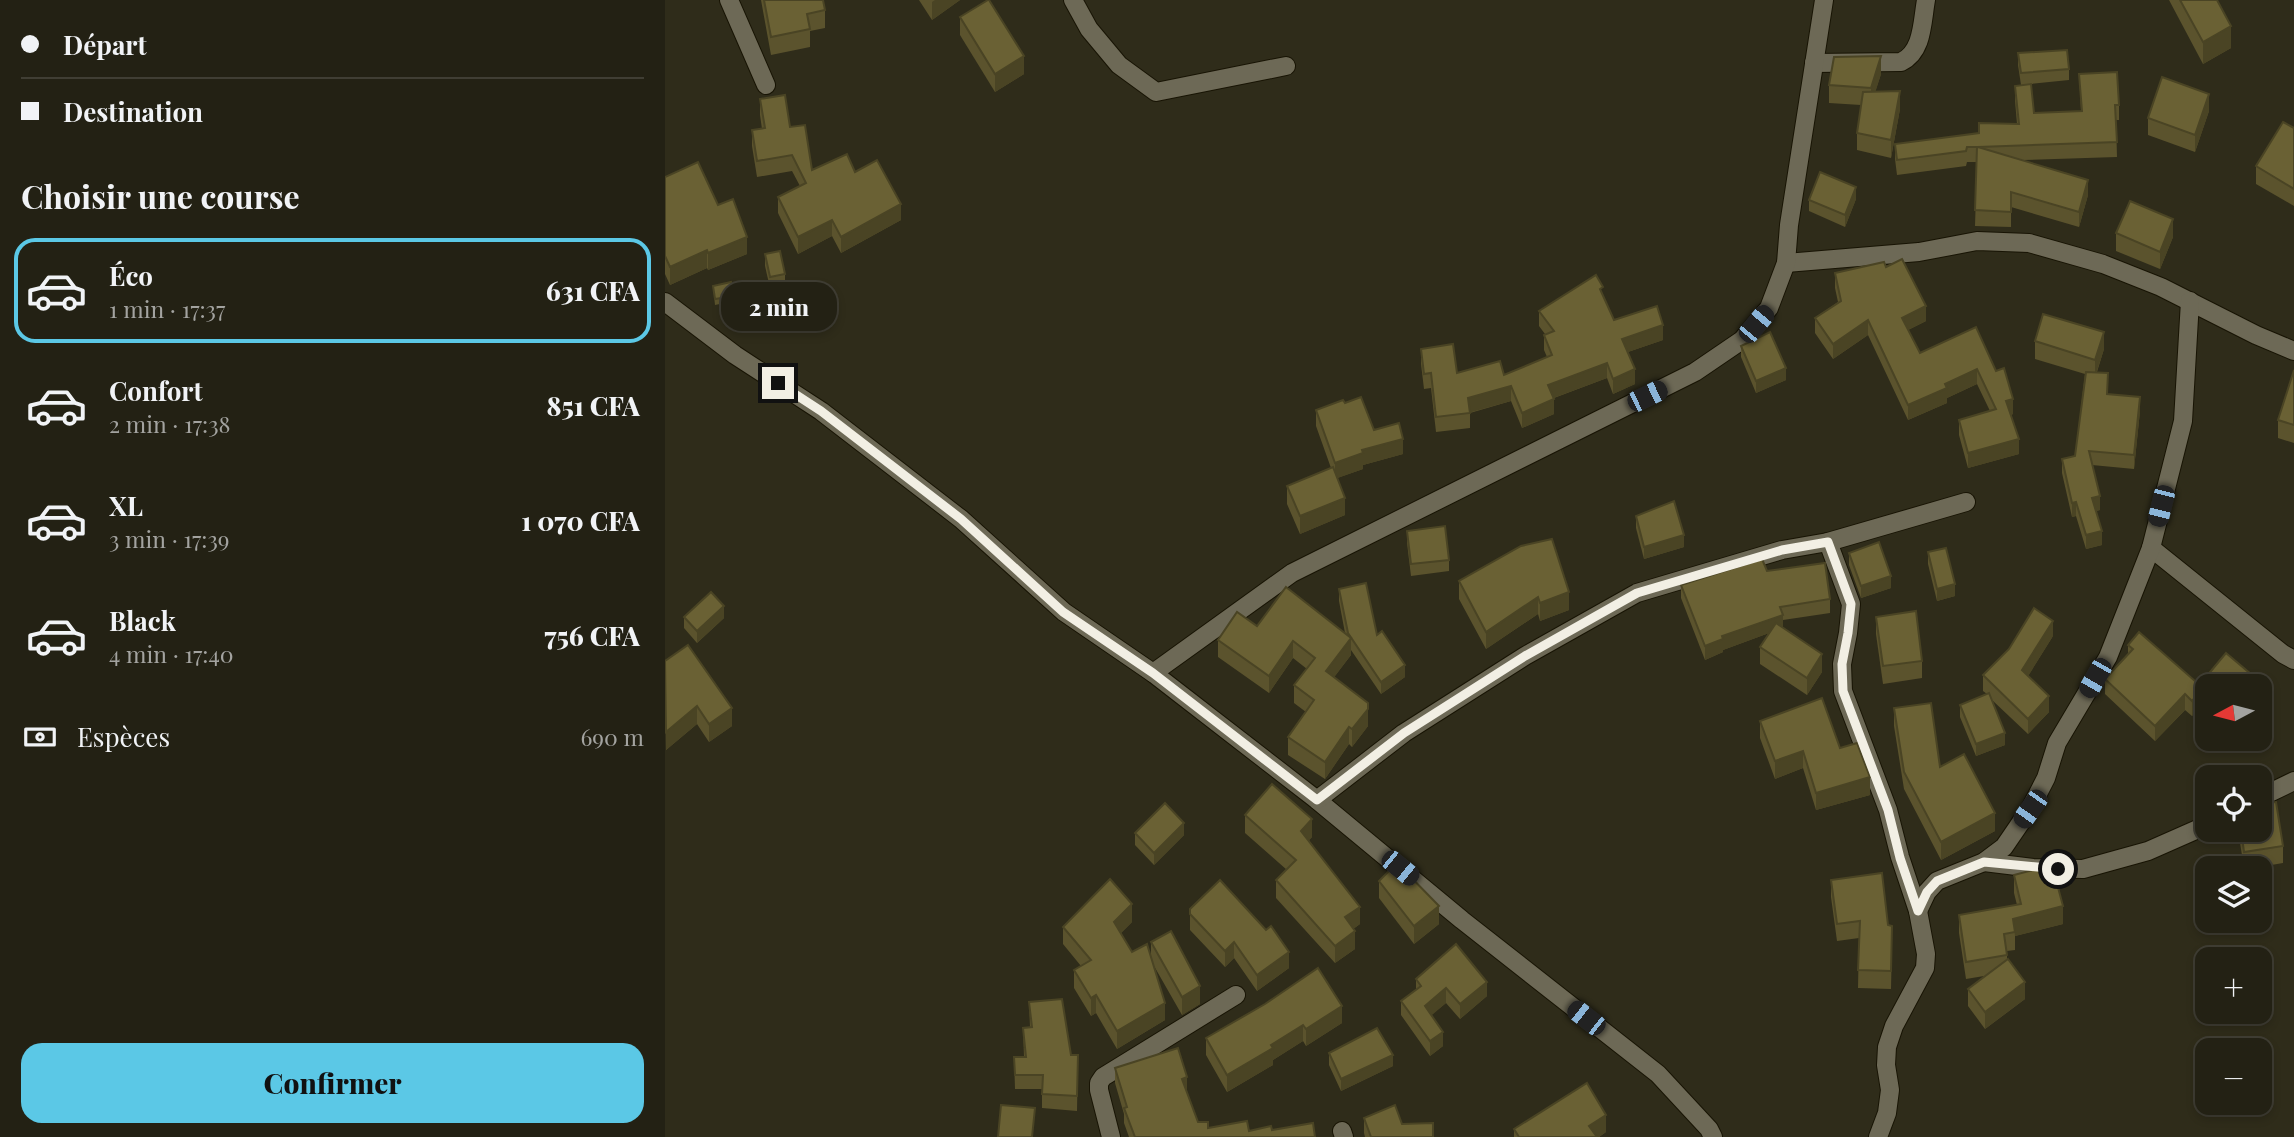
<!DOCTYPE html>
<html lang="fr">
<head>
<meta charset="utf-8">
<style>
	:root { --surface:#232114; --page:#2b291d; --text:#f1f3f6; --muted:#a3a3a0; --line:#403e34; --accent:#5bc8e6 }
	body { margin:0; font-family:"Playfair Display",serif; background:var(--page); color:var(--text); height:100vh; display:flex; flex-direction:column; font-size:26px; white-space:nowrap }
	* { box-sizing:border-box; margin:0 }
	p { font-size:23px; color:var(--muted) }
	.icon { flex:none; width:38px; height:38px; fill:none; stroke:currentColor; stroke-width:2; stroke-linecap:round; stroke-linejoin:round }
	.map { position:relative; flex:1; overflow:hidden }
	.drawer { display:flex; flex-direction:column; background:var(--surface); width:665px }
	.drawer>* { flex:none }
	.guide { display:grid; align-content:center; height:154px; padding:0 21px; background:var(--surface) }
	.needle { width:46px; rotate:263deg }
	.buttons { position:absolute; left:1530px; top:674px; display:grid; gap:14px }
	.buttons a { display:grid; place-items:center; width:77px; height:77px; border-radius:14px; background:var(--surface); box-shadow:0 4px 10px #0003,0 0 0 2px var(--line); font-size:35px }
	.end { position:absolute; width:32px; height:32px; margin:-16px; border:9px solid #f2efe4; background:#111; box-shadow:0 0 0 4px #111 }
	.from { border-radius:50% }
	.bubble { position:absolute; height:49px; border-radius:21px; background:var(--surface); box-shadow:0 4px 10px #0003,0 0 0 2px var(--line); font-size:23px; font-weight:800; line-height:49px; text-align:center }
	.car { position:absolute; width:21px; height:42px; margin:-21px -10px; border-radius:9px; box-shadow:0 0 5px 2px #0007; background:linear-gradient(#222 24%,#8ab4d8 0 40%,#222 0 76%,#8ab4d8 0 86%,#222 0) }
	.guide b { display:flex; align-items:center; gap:24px; height:66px; font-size:26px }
	.guide b+b { border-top:2px solid var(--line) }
	.guide i { width:18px; height:18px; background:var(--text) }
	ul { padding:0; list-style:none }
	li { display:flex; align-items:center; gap:21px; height:105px; margin:0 14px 10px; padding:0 7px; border:4px solid transparent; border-radius:21px }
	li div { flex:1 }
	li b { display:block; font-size:26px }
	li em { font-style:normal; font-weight:800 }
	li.selected { border-color:var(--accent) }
	li>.icon { width:63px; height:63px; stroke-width:1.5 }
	h2 { padding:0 21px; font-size:32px; line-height:84px }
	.pay { display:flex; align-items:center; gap:18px; height:77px; padding:0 21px; font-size:26px }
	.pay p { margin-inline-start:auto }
	.button { display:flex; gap:14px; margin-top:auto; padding:14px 21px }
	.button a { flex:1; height:80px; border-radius:21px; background:var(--accent); color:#111; font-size:28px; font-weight:800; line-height:80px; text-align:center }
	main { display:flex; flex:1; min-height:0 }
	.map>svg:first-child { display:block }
</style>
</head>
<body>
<main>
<section class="drawer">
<div class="guide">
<b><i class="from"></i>Départ</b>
<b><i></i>Destination</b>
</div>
<h2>Choisir une course</h2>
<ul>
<li class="selected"><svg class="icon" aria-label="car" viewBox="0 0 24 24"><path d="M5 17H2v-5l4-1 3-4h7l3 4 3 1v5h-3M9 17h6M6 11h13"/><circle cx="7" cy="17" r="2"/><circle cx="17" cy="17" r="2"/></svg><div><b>Éco</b><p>1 min · 17:37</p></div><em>631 CFA</em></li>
<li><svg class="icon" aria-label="car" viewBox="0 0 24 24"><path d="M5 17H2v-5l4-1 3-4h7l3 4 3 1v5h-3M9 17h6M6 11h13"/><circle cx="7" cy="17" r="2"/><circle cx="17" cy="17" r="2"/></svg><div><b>Confort</b><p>2 min · 17:38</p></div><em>851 CFA</em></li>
<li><svg class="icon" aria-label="car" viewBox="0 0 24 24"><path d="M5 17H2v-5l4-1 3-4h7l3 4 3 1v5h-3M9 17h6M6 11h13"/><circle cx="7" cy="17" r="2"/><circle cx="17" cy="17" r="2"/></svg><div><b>XL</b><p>3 min · 17:39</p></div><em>1 070 CFA</em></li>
<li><svg class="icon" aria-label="car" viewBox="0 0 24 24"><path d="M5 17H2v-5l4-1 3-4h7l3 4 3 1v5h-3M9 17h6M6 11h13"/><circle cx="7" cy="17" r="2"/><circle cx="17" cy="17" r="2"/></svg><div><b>Black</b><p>4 min · 17:40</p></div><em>756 CFA</em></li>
</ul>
<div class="pay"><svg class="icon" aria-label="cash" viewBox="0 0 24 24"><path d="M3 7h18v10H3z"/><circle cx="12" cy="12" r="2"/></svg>Espèces<p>690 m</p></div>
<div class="button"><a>Confirmer</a></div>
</section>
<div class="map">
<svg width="1629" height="1137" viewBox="0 0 1629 1137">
	<rect width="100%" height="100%" fill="#2f2c1a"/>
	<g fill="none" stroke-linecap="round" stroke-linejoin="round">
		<!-- minor casing -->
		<g stroke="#181404" stroke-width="20">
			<g id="minor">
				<polyline points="64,0 101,85"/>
				<polyline points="408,0 424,29 454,65 491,92 621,66"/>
				<path d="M1149,63L1236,62C1258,52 1257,22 1261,0"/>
				<polyline points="1121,263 1254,252 1312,241 1364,243 1438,264 1496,287 1591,335 1629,351"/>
				<polyline points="0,302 70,355 156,411 296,519 399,612 488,673 652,800 797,920 993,1074 1044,1129 1048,1137"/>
				<polyline points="1163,542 1186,604 1183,633 1177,664 1178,691 1223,810 1235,857 1253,911 1261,954 1260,968 1229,1026 1222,1047 1221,1065 1225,1090 1222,1113 1213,1137"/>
				<polyline points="1486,548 1618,654 1629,660"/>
				<polyline points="488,673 627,573 1030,372 1077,340 1104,308 1121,263 1124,225 1159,0"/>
				<polyline points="1594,798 1629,781"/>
				<polyline points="652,800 739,733 860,656 972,593 1117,550 1163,542 1301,502"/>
				<polyline points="1319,862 1368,868 1418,869 1483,851 1542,825"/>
				<polyline points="1253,911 1262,892 1272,881 1319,862 1339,847 1365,809 1381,778 1392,743 1443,657 1486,548 1518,421 1525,301"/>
				<polyline points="677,1131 679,1137"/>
				<polyline points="446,1137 434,1090 434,1083 438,1077 571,995"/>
			</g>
		</g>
		<!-- minor -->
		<use href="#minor" stroke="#6d6956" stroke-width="18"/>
	</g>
	<!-- wall -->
	<g fill="#5b532d">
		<polygon points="96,0 158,0 160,10 160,28 145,31 145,47 106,55"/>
		<polygon points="254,0 295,0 267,20"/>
		<polygon points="1504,0 1552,0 1566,48 1538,64"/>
		<polygon points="295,17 359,74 330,92 295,35"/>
		<polygon points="1353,53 1404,69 1404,80 1356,85 1353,65"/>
		<polygon points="1216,74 1210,92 1235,109 1226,158 1192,150 1192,133 1196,105 1164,103 1164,85"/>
		<polygon points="1414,74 1454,105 1454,120 1451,120 1452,157 1358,160 1423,195 1414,227 1346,207 1346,227 1310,226 1312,162 1302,162 1301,166 1232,175 1230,159 1230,144 1314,133 1352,124 1350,101 1350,86 1369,113 1416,111"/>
		<polygon points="95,99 125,127 147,170 190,172 236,220 176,253 167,236 133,254 113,213 113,197 135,186 127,171 92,177 87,146 87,130 97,129 95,115"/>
		<polygon points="1544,111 1530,152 1483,135 1483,118"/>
		<polygon points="1629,128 1629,206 1591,184 1591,166"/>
		<polygon points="0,177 53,205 82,254 43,270 42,268 5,285 0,274"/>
		<polygon points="1191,199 1180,227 1144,211 1144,200"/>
		<polygon points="1451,233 1508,237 1495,269 1451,251"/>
		<polygon points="100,254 120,274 120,285 105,288 100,266"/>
		<polygon points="1221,267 1261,321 1243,330 1255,353 1311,327 1348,414 1346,415 1354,454 1303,468 1294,435 1294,420 1325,411 1312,384 1282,398 1282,403 1243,420 1203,335 1168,359 1150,333 1150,318 1173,302 1170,288 1170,273"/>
		<polygon points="48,286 69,296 69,301 50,305"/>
		<polygon points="938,297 949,320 998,340 963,352 970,384 948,394 942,378 889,398 889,414 857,428 846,401 805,413 805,428 771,432 766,388 759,389 756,364 756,349 792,373 839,375 882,357 879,350 879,335 880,334 874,326 874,311"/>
		<polygon points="1370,341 1439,349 1432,372 1443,394 1475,411 1469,469 1427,465 1435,510 1431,511 1437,545 1421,549 1411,516 1407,517 1397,473 1397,459 1410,456 1420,374 1370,359"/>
		<polygon points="1076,346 1121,380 1091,393 1076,357"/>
		<polygon points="1629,370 1629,443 1613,438 1613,420"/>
		<polygon points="680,403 738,454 698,465 698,469 672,478 680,515 635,534 622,504 622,486 666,468 651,426 651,410"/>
		<polygon points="971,516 1019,547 979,559 971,528"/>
		<polygon points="742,531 784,560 784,571 746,576 742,543"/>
		<polygon points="856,546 904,610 875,621 873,614 821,649 794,599 794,581"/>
		<polygon points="1263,552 1290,596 1272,601 1263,564"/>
		<polygon points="1184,553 1226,588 1196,598 1184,565"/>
		<polygon points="1102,571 1165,599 1165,613 1118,620 1118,628 1157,672 1142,695 1095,664 1095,647 1104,633 1058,650 1058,652 1040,660 1016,598 1016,585"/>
		<polygon points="674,589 712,635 740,677 716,694 686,650 686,655 669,677 703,726 687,747 684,744 660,779 623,755 623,737 641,712 629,703 629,685 642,669 628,658 604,693 553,657 553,640 592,626 680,633 674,601"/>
		<polygon points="19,617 59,618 32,643 19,628"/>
		<polygon points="1211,617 1257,661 1257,678 1218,684 1211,634"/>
		<polygon points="1388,636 1363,676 1384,712 1363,734 1327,700 1340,745 1311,756 1295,717 1295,705 1322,694 1318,691 1318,675"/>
		<polygon points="1463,645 1538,703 1527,716 1520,710 1490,741 1440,694 1440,679 1463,654"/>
		<polygon points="0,661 67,726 44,742 32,724 1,750"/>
		<polygon points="1541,677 1587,686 1542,686 1542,689"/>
		<polygon points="1229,708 1275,767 1330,831 1276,860 1239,789 1229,726"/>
		<polygon points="1095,721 1175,748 1205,795 1151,810 1138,768 1110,779 1095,738"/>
		<polygon points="580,815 647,837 644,840 695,924 688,929 690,949 670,963 611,898 611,880 622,870 580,833"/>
		<polygon points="1573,830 1594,830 1618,846 1618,863 1589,868 1579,868"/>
		<polygon points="470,833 519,835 489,865 470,845"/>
		<polygon points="1349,875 1398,924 1350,936 1350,950 1342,951 1342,959 1360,999 1320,1029 1303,1006 1303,989 1319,976 1301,979 1294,933 1294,915 1352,905 1349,893"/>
		<polygon points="1166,880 1223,925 1227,943 1226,989 1193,988 1194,938 1172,941 1166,897"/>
		<polygon points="714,881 774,924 749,944 714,898"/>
		<polygon points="525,909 601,930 624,968 592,991 569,958 560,967 525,930"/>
		<polygon points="467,922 456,933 467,952 486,954 486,942 535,1004 517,1015 489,966 500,1020 452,1049 431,1013 426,1016 409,988 409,970 416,966 398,944 398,927"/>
		<polygon points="751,979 822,996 795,1019 781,1003 766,1015 778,1046 765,1056 736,1015 736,1001 751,990"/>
		<polygon points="364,1002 406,1055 413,1055 412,1111 377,1108 377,1089 350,1089 349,1057 359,1057 358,1028 365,1027"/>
		<polygon points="600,1004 677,1023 641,1046 638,1041 608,1060 608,1065 562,1092 541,1055 541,1038"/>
		<polygon points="664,1053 728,1066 676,1091 664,1065"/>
		<polygon points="450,1068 522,1092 533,1122 543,1128 584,1131 607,1130 650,1137 464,1137 459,1123 459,1114 450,1083"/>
		<polygon points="699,1118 737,1124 768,1137 700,1137 699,1133"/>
		<polygon points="849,1129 941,1132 934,1137 849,1137"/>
	</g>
	<!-- shaded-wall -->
	<g fill="#4a4424">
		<polygon points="270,0 295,0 267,20 267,2"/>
		<polygon points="1566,26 1566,48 1538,64 1538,42"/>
		<polygon points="359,56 359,74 330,92 330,74"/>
		<polygon points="1216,56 1216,74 1206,106 1206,88"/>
		<polygon points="1235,91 1235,109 1226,158 1226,140"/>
		<polygon points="1544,94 1544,111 1530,152 1530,135"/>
		<polygon points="1423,180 1423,195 1414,227 1414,212"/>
		<polygon points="1191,187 1191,199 1180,227 1180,215"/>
		<polygon points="236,204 236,220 176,253 176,237"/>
		<polygon points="1508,219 1508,237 1495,269 1495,252"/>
		<polygon points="167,220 167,236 133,254 133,237"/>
		<polygon points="82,237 82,254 43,270 43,253"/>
		<polygon points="42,250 42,268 5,285 5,267"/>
		<polygon points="1261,306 1261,321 1237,333 1237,318"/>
		<polygon points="1203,320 1203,335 1168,359 1168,344"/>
		<polygon points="998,325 998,340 957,354 957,339"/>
		<polygon points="1439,332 1439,349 1430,377 1430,360"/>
		<polygon points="942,363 942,378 883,400 883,385"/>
		<polygon points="1121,368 1121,380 1091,393 1091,381"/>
		<polygon points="970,369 970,384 948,394 948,379"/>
		<polygon points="1312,369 1312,384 1282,398 1282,403 1243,420 1243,405 1280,384"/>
		<polygon points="846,386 846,401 803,413 803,398"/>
		<polygon points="1475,397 1475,411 1469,469 1469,455"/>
		<polygon points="889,399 889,414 857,428 857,413"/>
		<polygon points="1348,399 1348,414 1341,416 1341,401"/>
		<polygon points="738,439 738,454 698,465 698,469 670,479 670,463 697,450"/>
		<polygon points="1354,439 1354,454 1303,468 1303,453"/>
		<polygon points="1435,496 1435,510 1427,512 1427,498"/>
		<polygon points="680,498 680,515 635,534 635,516"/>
		<polygon points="1411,502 1411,516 1407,517 1407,503"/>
		<polygon points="1437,531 1437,545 1421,549 1421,535"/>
		<polygon points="1019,535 1019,547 979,559 979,547"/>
		<polygon points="1226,576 1226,588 1196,598 1196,586"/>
		<polygon points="1290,584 1290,596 1272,601 1272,589"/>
		<polygon points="904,592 904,610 875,621 875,603"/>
		<polygon points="873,597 873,614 821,649 821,632"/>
		<polygon points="59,606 59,618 32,643 32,631"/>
		<polygon points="1118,615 1118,628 1058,650 1058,652 1040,660 1040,646 1057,636"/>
		<polygon points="1388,621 1388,636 1357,686 1357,670"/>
		<polygon points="686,638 686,655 661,688 661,671"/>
		<polygon points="628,641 628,658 604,693 604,676"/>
		<polygon points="1157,654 1157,672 1142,695 1142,678"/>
		<polygon points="740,665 740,677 716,694 716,682"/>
		<polygon points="1587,675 1587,686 1578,686"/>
		<polygon points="1538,688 1538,703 1527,716 1527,701"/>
		<polygon points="1520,694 1520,710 1490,741 1490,726"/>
		<polygon points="1384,696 1384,712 1363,734 1363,719"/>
		<polygon points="32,706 32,724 1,750 1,732"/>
		<polygon points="67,708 67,726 44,742 44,724"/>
		<polygon points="703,709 703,726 687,747 687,729"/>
		<polygon points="684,727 684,744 660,779 660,762"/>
		<polygon points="1340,733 1340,745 1311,756 1311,744"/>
		<polygon points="1138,751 1138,768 1110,779 1110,761"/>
		<polygon points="1205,777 1205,795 1151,810 1151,793"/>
		<polygon points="1330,813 1330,831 1276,860 1276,842"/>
		<polygon points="647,819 647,837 636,849 636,831"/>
		<polygon points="519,823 519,835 489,865 489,853"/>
		<polygon points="467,904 467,922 449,939 449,922"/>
		<polygon points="774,906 774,924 749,944 749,926"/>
		<polygon points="1398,906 1398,924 1350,936 1348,919"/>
		<polygon points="695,907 695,924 680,935 680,917"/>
		<polygon points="690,931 690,949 670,963 670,946"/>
		<polygon points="569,942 569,958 560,967 560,951"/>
		<polygon points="624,952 624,968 592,991 592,975"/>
		<polygon points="822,982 822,996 795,1019 795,1004"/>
		<polygon points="1360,982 1360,999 1320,1029 1320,1012"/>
		<polygon points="535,986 535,1004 517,1015 517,997"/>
		<polygon points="781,988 781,1003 760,1021 760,1006"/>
		<polygon points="431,995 431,1013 426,1016 426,998"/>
		<polygon points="500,1003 500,1020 452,1049 452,1031"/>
		<polygon points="677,1006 677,1023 641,1046 641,1029"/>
		<polygon points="638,1025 638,1041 608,1060 608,1065 562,1092 562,1075 606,1045"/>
		<polygon points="778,1032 778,1046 765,1056 765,1041"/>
		<polygon points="728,1055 728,1066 676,1091 676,1079"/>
		<polygon points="522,1077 522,1092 517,1079"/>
		<polygon points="941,1115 941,1132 934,1137 924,1137 924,1126"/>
	</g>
	<!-- building -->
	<g fill="#6a6134" stroke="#4a4424" stroke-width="2">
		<polygon points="99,0 158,0 160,10 142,14 145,29 106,37"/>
		<polygon points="323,0 324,0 359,56 330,74 295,17"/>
		<polygon points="1515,0 1552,0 1566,26 1538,42"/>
		<polygon points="1402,50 1404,69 1356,73 1353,53"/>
		<polygon points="1216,56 1206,88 1164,85 1169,57"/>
		<polygon points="1452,72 1454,105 1450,105 1452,142 1313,147 1423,180 1414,212 1346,192 1346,212 1310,210 1312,147 1302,147 1301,151 1232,160 1230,144 1314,133 1314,123 1354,124 1350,86 1366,84 1369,113 1417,111 1414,74"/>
		<polygon points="1497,77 1544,94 1530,135 1483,118"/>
		<polygon points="1235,91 1226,140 1192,133 1198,92"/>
		<polygon points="120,95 125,127 140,125 147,170 182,154 190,172 212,160 236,204 176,237 167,220 133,237 113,197 141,183 127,155 92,161 87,130 100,128 95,99"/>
		<polygon points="1618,122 1629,128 1629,189 1591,166"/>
		<polygon points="33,162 53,205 68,199 82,237 43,253 42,250 5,267 0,256 0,177"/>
		<polygon points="1155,172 1191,187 1180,215 1144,200"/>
		<polygon points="1465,201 1508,219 1495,252 1451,233"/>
		<polygon points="115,251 120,274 105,277 100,254"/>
		<polygon points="1237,259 1261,306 1237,318 1255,353 1311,327 1331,371 1339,368 1348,399 1341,401 1354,439 1303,453 1294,420 1331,409 1312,369 1280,384 1282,388 1243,405 1203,320 1168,344 1150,318 1176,301 1170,273 1219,262 1221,267"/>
		<polygon points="931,275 938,287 935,289 949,320 992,306 998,325 957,339 970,369 948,379 942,363 883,385 889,399 857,413 846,386 803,398 805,413 771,417 766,373 759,374 756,349 788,344 792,373 835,361 839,375 887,355 879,335 889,331 874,311"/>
		<polygon points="66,282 69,296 50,299 48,286"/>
		<polygon points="1378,314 1439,332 1430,360 1370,341"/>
		<polygon points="1105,332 1121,368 1091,381 1076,346"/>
		<polygon points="1629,370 1629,425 1613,420"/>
		<polygon points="1421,372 1443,373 1442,394 1475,397 1469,455 1424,451 1435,496 1427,498 1437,531 1421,535 1411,502 1407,503 1397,459 1410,456"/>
		<polygon points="696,397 709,430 734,423 738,439 697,450 698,453 670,463 651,410 678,400 680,403"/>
		<polygon points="668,467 680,498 635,516 622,486"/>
		<polygon points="1009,501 1019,535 979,547 971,516"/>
		<polygon points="780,526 784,560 746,564 742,531"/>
		<polygon points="887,539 904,592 875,603 873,597 821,632 794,581 856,546"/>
		<polygon points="1214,542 1226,576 1196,586 1184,553"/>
		<polygon points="1281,548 1290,584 1272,589 1263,552"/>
		<polygon points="1097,559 1102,571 1160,563 1165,599 1115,607 1118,615 1057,636 1058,639 1040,646 1016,585"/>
		<polygon points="701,583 712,635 717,631 740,665 716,682 683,633 674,589"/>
		<polygon points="621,587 686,638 661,671 703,703 703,709 687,729 684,727 660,762 623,737 649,700 629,685 650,658 628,641 604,676 553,640 572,612 592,626"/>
		<polygon points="46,592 59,606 32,631 19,617"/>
		<polygon points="1369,608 1388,621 1357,670 1384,696 1363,719 1318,675 1344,649"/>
		<polygon points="1251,611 1257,661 1218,666 1211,617"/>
		<polygon points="1111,623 1157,654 1142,678 1095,647"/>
		<polygon points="1474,632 1538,688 1527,701 1520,694 1490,726 1440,679 1468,649 1463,645"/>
		<polygon points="23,645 67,708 44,724 32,706 1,732 0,661"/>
		<polygon points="1561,653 1587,675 1578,686 1551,686 1541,677"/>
		<polygon points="1324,693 1340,733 1311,744 1295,705"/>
		<polygon points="1157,698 1175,748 1192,743 1205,777 1151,793 1138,751 1110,761 1095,721"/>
		<polygon points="1266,703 1275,767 1299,754 1330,813 1276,842 1239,772 1229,708"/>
		<polygon points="607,784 647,819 636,831 695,907 680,917 690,931 670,946 611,880 631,860 580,815"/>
		<polygon points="1611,802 1618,846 1579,852 1576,830 1594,830 1594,804"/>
		<polygon points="500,803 519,823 489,853 470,833"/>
		<polygon points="732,863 774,906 749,926 714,881"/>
		<polygon points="1387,865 1398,906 1348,919 1350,932 1339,934 1342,955 1301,962 1294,915 1356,904 1349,875"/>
		<polygon points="1217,873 1223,925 1227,926 1226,971 1193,970 1195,921 1172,924 1166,880"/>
		<polygon points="445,879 467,904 449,922 467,952 482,944 500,1003 452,1031 431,995 426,998 409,970 426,960 398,927"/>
		<polygon points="555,880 601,930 606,926 624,952 592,975 569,942 560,951 525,914 525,909"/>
		<polygon points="506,931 535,986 517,997 486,942"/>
		<polygon points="791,944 822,982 795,1004 781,988 760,1006 778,1032 765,1041 736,1001 756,986 751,979"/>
		<polygon points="1343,959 1360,982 1320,1012 1303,989"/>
		<polygon points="653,968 677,1006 641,1029 638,1025 606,1045 608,1048 562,1075 541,1038 600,1004"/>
		<polygon points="397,999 406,1055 413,1055 412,1096 377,1094 378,1075 350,1075 349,1057 361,1057 358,1028 367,1027 364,1002"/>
		<polygon points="712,1028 728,1055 676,1079 664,1053"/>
		<polygon points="513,1048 522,1077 517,1079 533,1122 543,1122 543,1128 582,1121 584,1131 606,1126 607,1130 648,1123 650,1137 470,1137 459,1108 462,1107 450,1068"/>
		<polygon points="922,1083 941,1115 924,1126 932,1137 854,1137 849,1129"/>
		<polygon points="336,1105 370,1108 367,1137 333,1137"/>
		<polygon points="730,1105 737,1124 768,1123 768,1137 706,1137 699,1118"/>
	</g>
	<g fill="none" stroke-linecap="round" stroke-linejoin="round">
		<!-- route -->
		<polyline stroke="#f2efe4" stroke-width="9" points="113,383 156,411 296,519 398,612 488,673 652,800 739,733 860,656 972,593 1117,550 1163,542 1186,604 1183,633 1177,664 1178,691 1223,810 1235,858 1253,911 1262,892 1272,881 1319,862 1393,869"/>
	</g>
</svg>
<div class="buttons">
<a><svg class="needle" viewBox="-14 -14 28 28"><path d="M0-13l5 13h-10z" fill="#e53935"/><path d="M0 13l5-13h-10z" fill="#a3a3a0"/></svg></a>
<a><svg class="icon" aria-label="locate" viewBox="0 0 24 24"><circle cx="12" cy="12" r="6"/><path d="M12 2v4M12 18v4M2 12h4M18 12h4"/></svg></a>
<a><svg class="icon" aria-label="layers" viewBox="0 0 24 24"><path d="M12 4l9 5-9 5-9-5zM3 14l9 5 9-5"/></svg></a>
<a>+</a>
<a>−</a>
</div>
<i class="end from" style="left:1393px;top:869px"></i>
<i class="end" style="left:113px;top:383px"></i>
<div class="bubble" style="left:56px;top:282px;width:116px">2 min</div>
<i class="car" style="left:1091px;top:324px;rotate:40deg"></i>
<i class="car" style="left:982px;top:396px;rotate:64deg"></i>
<i class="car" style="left:1496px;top:506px;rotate:194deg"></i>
<i class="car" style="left:1430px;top:678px;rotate:210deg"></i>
<i class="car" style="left:1365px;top:809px;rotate:215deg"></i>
<i class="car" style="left:735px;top:868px;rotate:129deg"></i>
<i class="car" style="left:921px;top:1018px;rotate:308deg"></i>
</div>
</main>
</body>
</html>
